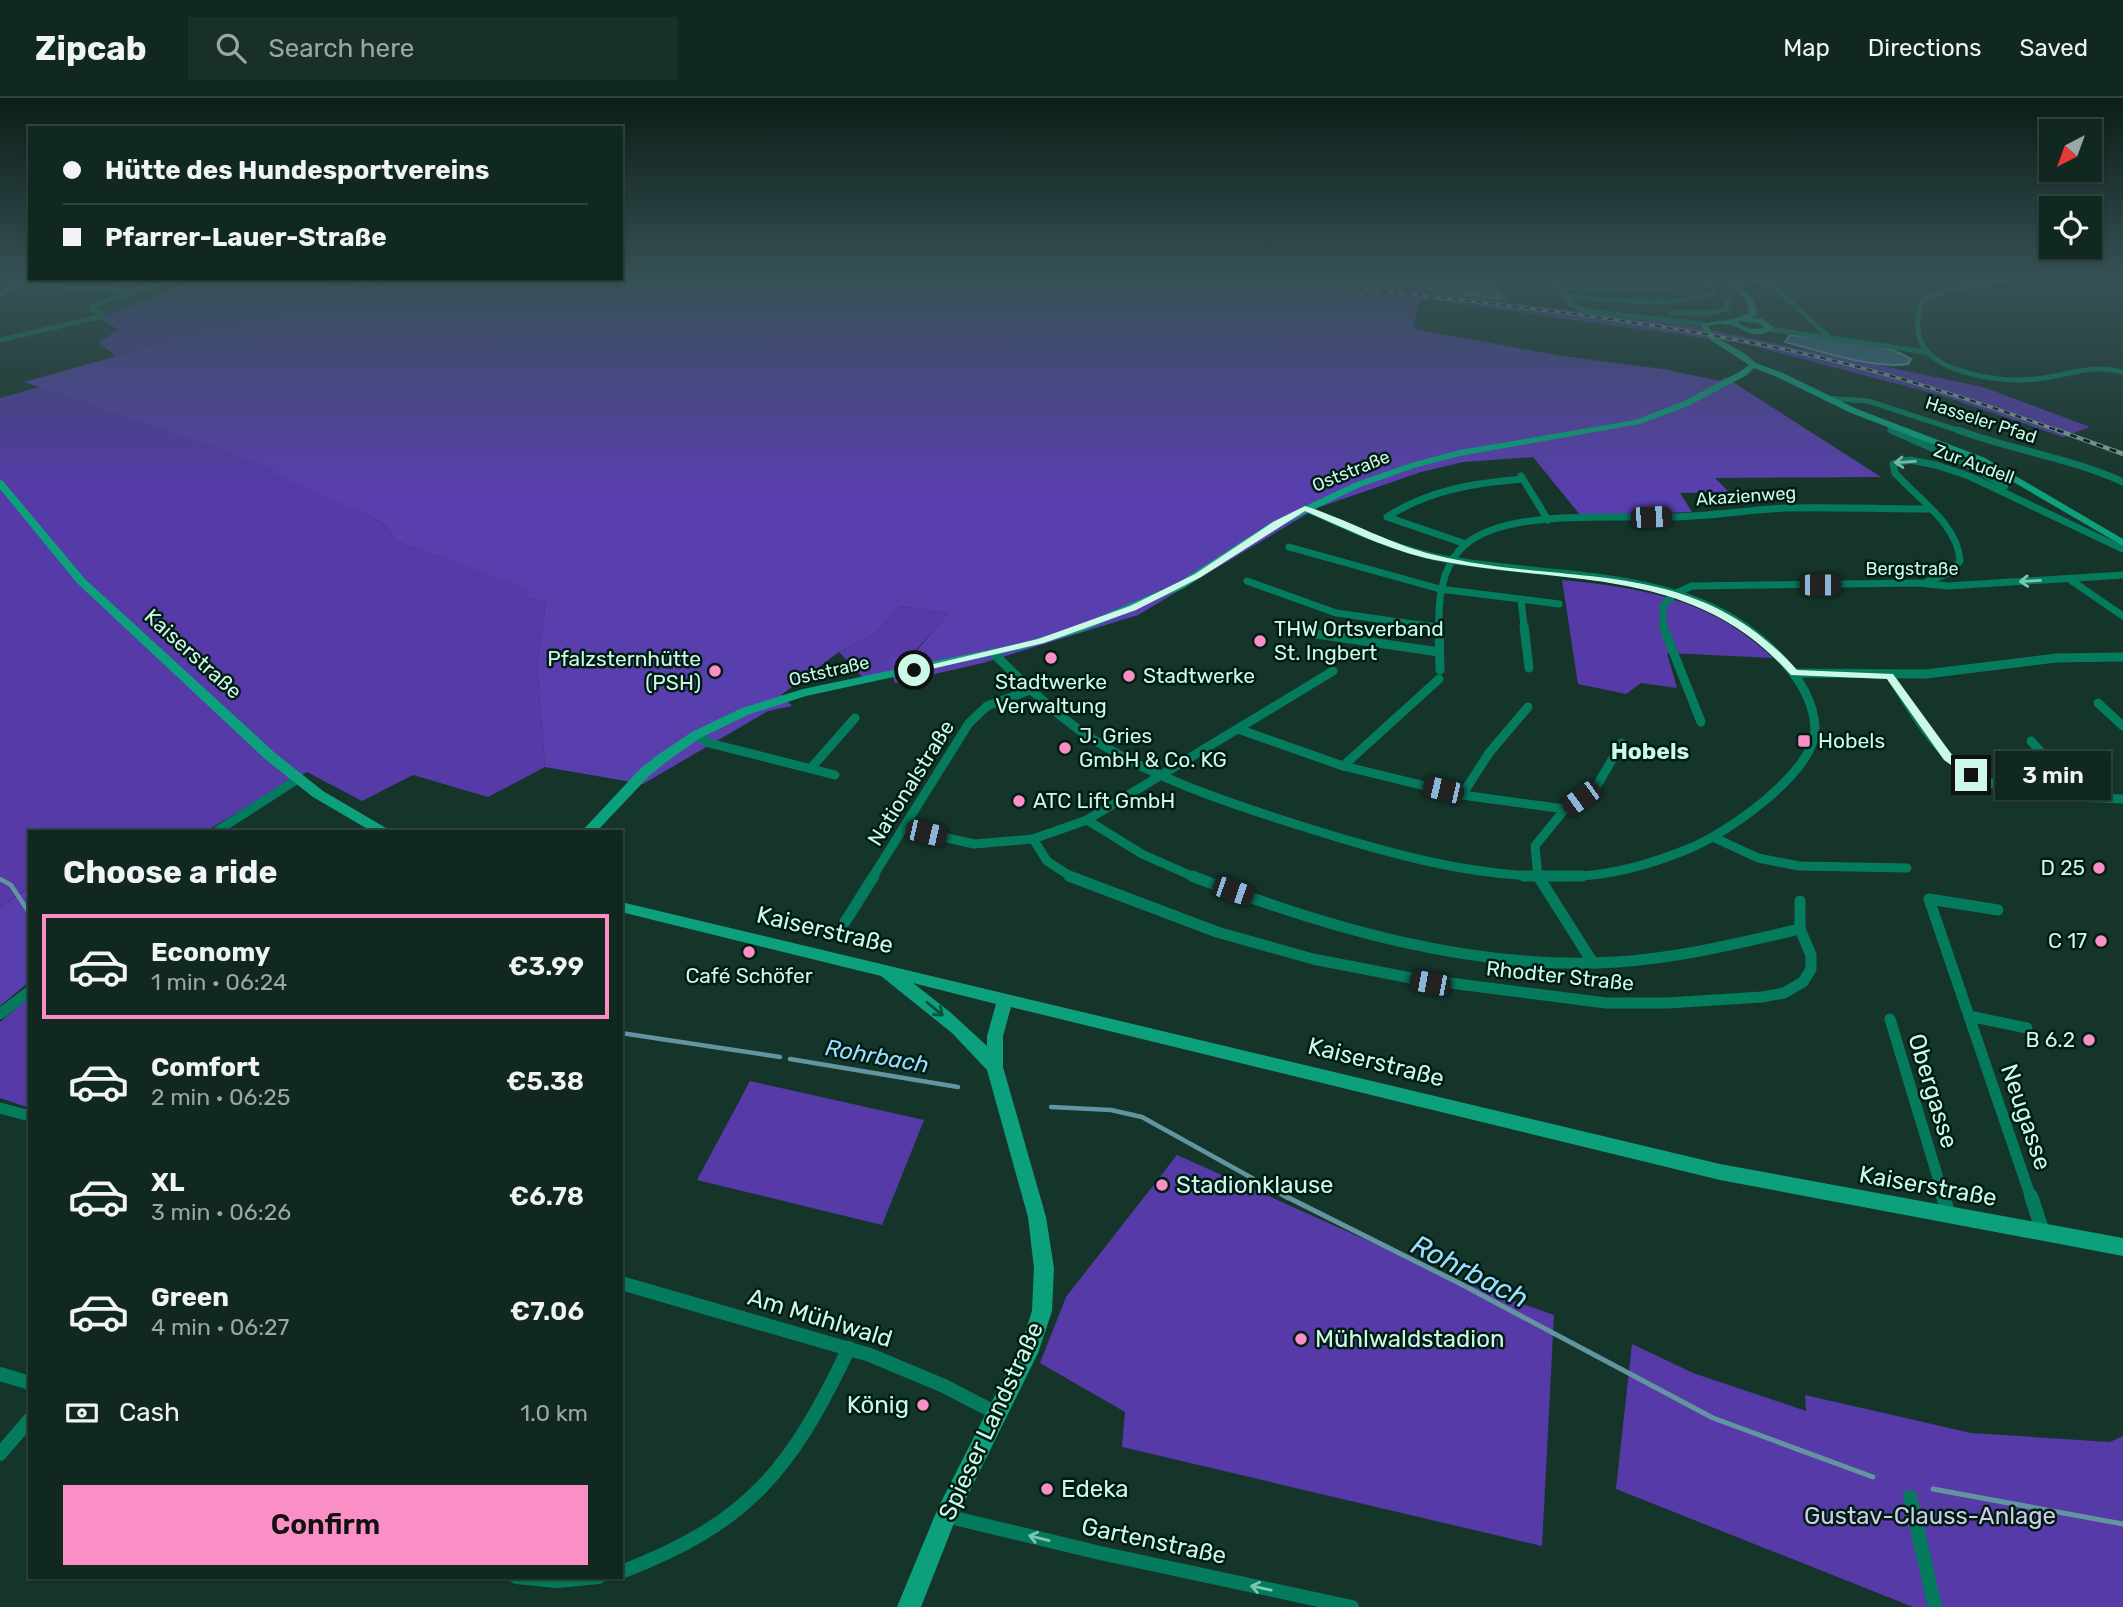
<!DOCTYPE html>
<html lang="en">
<head>
<meta charset="utf-8">
<style>
	:root { --surface:#102820; --page:#193029; --text:#f1f3f6; --muted:#9ca6a5; --line:#30443e; --accent:#fa8fc6 }
	body { margin:0; font-family:Rubik,sans-serif; background:var(--page); color:var(--text); height:100vh; display:flex; flex-direction:column; font-size:26px; white-space:nowrap }
	* { box-sizing:border-box; margin:0 }
	p { font-size:23px; color:var(--muted) }
	.icon { flex:none; width:38px; height:38px; fill:none; stroke:currentColor; stroke-width:2; stroke-linecap:round; stroke-linejoin:round }
	.map { position:relative; flex:1; overflow:hidden }
	.details { position:absolute; left:28px; top:732px; width:595px; height:749px; display:flex; flex-direction:column; background:var(--surface); border-radius:0px; box-shadow:0 2px 5px #0004,0 0 0 2px var(--line) }
	.details>* { flex:none }
	.hud { position:absolute; left:28px; top:28px; width:595px; height:154px; border-radius:0px; box-shadow:0 2px 5px #0004,0 0 0 2px var(--line); display:grid; align-content:center; height:154px; padding:0 35px; background:var(--surface) }
	.needle { width:46px; rotate:221deg }
	.controls { position:absolute; left:2039px; top:21px; display:grid; gap:14px }
	.controls a { display:grid; place-items:center; width:63px; height:63px; border-radius:0px; background:var(--surface); box-shadow:0 2px 5px #0004,0 0 0 2px var(--line); font-size:35px }
	.end { position:absolute; width:32px; height:32px; margin:-16px; border:9px solid #ccf9e7; background:#111; box-shadow:0 0 0 4px #111 }
	.from { border-radius:50% }
	.bubble { position:absolute; height:49px; border-radius:0px; background:var(--surface); box-shadow:0 2px 5px #0004,0 0 0 2px var(--line); font-size:23px; font-weight:600; line-height:49px; text-align:center }
	.car { position:absolute; width:21px; height:42px; margin:-21px -10px; border-radius:9px; box-shadow:0 0 5px 2px #0007; background:linear-gradient(#222 24%,#8ab4d8 0 40%,#222 0 76%,#8ab4d8 0 86%,#222 0) }
	.hud b { display:flex; align-items:center; gap:24px; height:66px; font-size:26px }
	.hud b+b { border-top:2px solid var(--line) }
	.hud i { width:18px; height:18px; background:var(--text) }
	ul { padding:0; list-style:none }
	li { display:flex; align-items:center; gap:21px; height:105px; margin:0 14px 10px; padding:0 21px; border:4px solid transparent; border-radius:0px }
	li div { flex:1 }
	li b { display:block; font-size:26px }
	li em { font-style:normal; font-weight:600 }
	li.selected { border-color:var(--accent) }
	li>.icon { width:63px; height:63px; stroke-width:1.5 }
	h2 { padding:0 35px; font-size:32px; line-height:84px }
	.pay { display:flex; align-items:center; gap:18px; height:77px; padding:0 35px; font-size:26px }
	.pay p { margin-inline-start:auto }
	.button { display:flex; gap:14px; margin-top:auto; padding:14px 35px }
	.button a { flex:1; height:80px; border-radius:0px; background:var(--accent); color:#111; font-size:28px; font-weight:600; line-height:80px; text-align:center }
	header { display:flex; align-items:center; gap:42px; box-sizing:border-box; height:98px; padding:0 35px; background:var(--surface); border-bottom:2px solid var(--line) }
	header strong { font-size:33px }
	nav { display:flex; gap:38px; margin-inline-start:auto; font-size:24px }
	.search { width:490px; height:63px; background:var(--page); display:flex; align-items:center; gap:18px; box-sizing:border-box; padding:0 24px; border-radius:0px; color:var(--muted); font-size:26px }
	.map>svg:first-child { display:block }
</style>
</head>
<body>
<header>
<strong>Zipcab</strong>
<div class="search"><svg class="icon" aria-label="search" viewBox="0 0 24 24"><circle cx="10" cy="10" r="6"/><path d="M15 15l6 6"/></svg>Search here</div>
<nav><a>Map</a><a>Directions</a><a>Saved</a></nav>
</header>
<div class="map">
<svg width="2123" height="1509" viewBox="0 0 2123 1509">
	<rect width="100%" height="100%" fill="#16352a"/>
	<!-- green -->
	<g fill="#553aa8">
		<polygon points="138,180 289,180 367,191 116,258 98,244 119,232 100,220 189,185"/>
		<polygon points="1402,180 1487,180 1511,203 1479,201 1688,227 1983,289 2090,329 2063,339 1943,298 1746,246 1430,202 1399,189 1396,182"/>
		<polygon points="39,289 278,371 271,374 383,425 396,443 531,492 524,499 546,503 537,568 545,669 488,699 413,677 362,703 307,674 206,733 30,733 30,794 25,792 0,809 0,300"/>
		<path d="M1562,482C1644,490 1711,501 1773,560L1667,555L1677,590L1641,585L1626,596L1578,586Z"/>
		<polygon points="900,508 950,515 893,577 865,582 839,554 877,534"/>
		<polygon points="30,899 30,1010 0,1000 0,924"/>
		<polygon points="750,983 924,1022 882,1127 697,1082"/>
		<polygon points="1177,1057 1458,1183 1554,1217 1542,1448 1122,1349 1125,1314 1040,1265 1066,1199"/>
		<polygon points="1632,1246 1693,1275 1806,1313 1805,1297 1971,1335 2110,1344 2123,1338 2123,1509 1913,1509 1616,1391"/>
	</g>
	<!-- forest -->
	<g fill="#593fae">
		<polygon points="408,180 1402,180 1396,182 1399,189 1430,202 1420,203 1414,225 1415,231 1562,258 1663,271 1720,283 1725,279 1881,379 1715,380 1729,394 1680,395 1692,414 1581,418 1533,359 1463,364 1421,374 1317,410 1138,517 983,565 895,585 887,560 913,557 949,515 900,508 877,534 839,554 781,597 792,608 768,613 643,686 545,669 537,568 546,503 523,499 530,492 396,443 383,425 270,374 276,371 24,284 196,236"/>
		<polygon points="26,792 30,794 30,883 0,908 0,809"/>
	</g>
	<!-- water -->
	<g fill="#366a81" stroke="#6395a0" stroke-width="2">
		<polygon points="1420,180 1479,180 1501,199 1494,200 1405,187"/>
		<path d="M1790,237C1828,242 1877,241 1911,261L1908,266C1877,272 1817,252 1785,244Z"/>
	</g>
	<g fill="none" stroke-linecap="round" stroke-linejoin="round">
		<!-- stream-far1 -->
		<g stroke="#6395a0" stroke-width="4.5">
			<polyline points="0,781 11,787 30,816"/>
			<polyline points="621,935 780,959"/>
			<polyline points="790,961 958,989"/>
			<polyline points="1051,1009 1111,1012 1142,1019 1288,1100"/>
		</g>
		<!-- stream -->
		<g stroke="#6395a0" stroke-width="5">
			<polyline points="1285,1098 1461,1186 1713,1320 1873,1379"/>
			<polyline points="1933,1391 2123,1426"/>
		</g>
		<!-- street-far4 -->
		<g stroke="#057b5e" stroke-width="5">
			<polyline points="1553,180 1570,206 1586,213 1704,226"/>
			<polyline points="1748,180 1773,188 1828,238"/>
			<polyline points="0,181 28,182"/>
			<path d="M2123,181C2067,182 1973,176 1924,202C1917,212 1917,226 1919,238C1922,253 1935,262 1948,268C1977,280 2012,285 2043,280C2071,276 2095,266 2123,274"/>
			<polyline points="23,186 133,193"/>
			<polyline points="1560,190 1674,189"/>
			<polyline points="0,196 28,183"/>
			<path d="M1565,199C1614,201 1667,211 1714,195L1715,190L1698,180"/>
			<polyline points="1671,215 1712,215 1726,211 1728,204"/>
			<polyline points="1769,231 1926,254"/>
			<polyline points="0,242 99,219 103,215 91,211 92,208 162,184"/>
			<polyline points="1826,300 1868,303 1963,334"/>
			<polyline points="1893,328 1891,332 1894,334"/>
		</g>
		<!-- street-far3 -->
		<g stroke="#057b5e" stroke-width="7">
			<polyline points="1891,332 1959,362 2005,388"/>
			<path d="M1958,332C2012,352 2071,360 2123,384"/>
			<polyline points="1521,378 1548,422"/>
			<path d="M1305,410C1347,429 1390,449 1435,459C1533,480 1663,468 1746,529"/>
			<path d="M1466,446L1387,419C1429,392 1474,385 1523,381"/>
			<polyline points="1289,449 1440,491 1559,506"/>
			<polyline points="2069,481 2123,518"/>
			<polyline points="1247,483 1336,515 1435,529"/>
			<path d="M1926,484L1949,475L1960,463C1958,426 1918,401 1895,375L1893,366L1910,362L1936,367L1969,378L2123,451"/>
			<polyline points="1521,501 1524,529"/>
			<path d="M1439,529C1438,501 1442,466 1466,446C1509,410 1619,421 1674,419C1711,418 1748,412 1785,410C1833,409 1881,411 1929,411"/>
			<polyline points="1663,529 1663,508 1674,496 1692,488 1919,485 1948,488 2123,477"/>
		</g>
		<!-- street-far2 -->
		<g stroke="#057b5e" stroke-width="9">
			<polyline points="1419,528 1440,530"/>
			<polyline points="1439,528 1440,572"/>
			<polyline points="1524,528 1529,570"/>
			<polyline points="1663,528 1701,624"/>
			<polyline points="1316,536 1439,554"/>
			<path d="M993,555C1026,587 1059,621 1099,645C1154,679 1215,700 1276,720C1374,751 1476,784 1580,778C1617,776 1654,765 1688,751C1726,736 1816,674 1815,630C1813,587 1775,551 1743,528"/>
			<polyline points="1794,575 1926,576 2056,560 2123,559"/>
			<path d="M1890,578C1909,606 1925,637 1950,660C1997,703 2064,698 2123,701"/>
			<polyline points="2098,605 2123,628"/>
			<polyline points="1238,631 1343,668 1439,581"/>
			<polyline points="696,637 709,645 835,677"/>
			<polyline points="2031,643 2080,698"/>
			<polyline points="1343,668 1462,697 1565,711"/>
			<polyline points="812,669 855,620"/>
			<polyline points="1462,697 1489,655 1528,609"/>
			<polyline points="1087,722 1142,756 1196,780"/>
			<polyline points="903,730 974,746 1033,741"/>
			<polyline points="217,733 298,681"/>
			<polyline points="1715,740 1758,760 1799,768 1907,770"/>
			<polyline points="872,780 969,625 987,608 1030,592"/>
			<polyline points="1073,780 1047,763 1033,741 1087,722 1333,573"/>
			<polyline points="1538,780 1535,748 1565,711 1596,689 1622,645"/>
		</g>
		<!-- street-far1 -->
		<g stroke="#057b5e" stroke-width="11">
			<polyline points="1069,778 1217,834 1313,861 1411,880 1606,905 1667,905 1762,899 1784,895 1803,884 1811,871 1811,857 1800,831"/>
			<path d="M1192,778C1325,829 1472,873 1617,864C1679,860 1740,845 1800,831V803"/>
			<polyline points="1524,778 1582,778"/>
			<polyline points="1538,778 1593,865"/>
			<polyline points="1998,812 1929,801 2031,1100"/>
			<polyline points="845,824 874,778"/>
			<polyline points="0,916 30,893"/>
			<polyline points="1969,918 2027,930"/>
			<polyline points="1890,921 1944,1100"/>
			<polyline points="0,1010 30,1018"/>
		</g>
		<!-- street -->
		<g stroke="#057b5e" stroke-width="14">
			<polyline points="1943,1098 1949,1117"/>
			<polyline points="2031,1098 2043,1134"/>
			<polyline points="621,1185 870,1257 944,1288 998,1316"/>
			<polyline points="0,1276 30,1285"/>
			<polyline points="0,1356 30,1321"/>
			<polyline points="1910,1399 1935,1509"/>
			<polyline points="946,1418 1100,1455 1352,1509"/>
			<path d="M621,1474C749,1425 791,1372 849,1250"/>
			<polyline points="516,1479 557,1483 599,1479"/>
		</g>
		<!-- secondary -->
		<g fill="#0ca17c" fill-rule="evenodd">
			<path d="M1722,180H1757L1755,183L1733,182C1745,191 1755,200 1757,216L1752,220L1763,221L1774,230C1752,246 1742,227 1726,226C1720,225 1714,227 1708,228L1714,238L1744,255L1756,265L1783,275L1857,311L1985,360L2123,441V448L1979,364L1851,315L1777,279L1754,270L1747,277L1688,308L1640,326L1460,358L1417,369L1360,389L1280,428L1184,490L1081,534L1023,551L806,598L750,616L700,640L669,662L650,677L597,733H582L640,671L659,656L692,634L742,610L803,591L1021,545L1073,530L1176,486L1272,424L1354,385L1411,365L1460,352L1635,322L1682,304L1741,273L1749,267L1709,241L1700,226L1734,221L1749,215L1745,201ZM1742,223L1758,225L1765,230L1751,231L1737,225Z"/>
			<polygon points="0,382 3,383 85,481 275,655 323,693 386,730 388,733 371,733 313,699 265,661 77,485 0,391"/>
			<path d="M621,804L1720,1066L2123,1140V1158L1720,1082L1011,909L1003,938V969L1046,1119L1054,1170L1052,1213L1038,1255L954,1425L921,1509H897L938,1410L1022,1244L1032,1213L1034,1170L1028,1119L987,972L952,935L881,878L621,814ZM913,885L996,906L987,938V948L950,914Z"/>
		</g>
		<!-- rail-far1 casing -->
		<g stroke="#7ea596" stroke-width="3.5">
			<path id="rail-far1" d="M1274,180C1444,201 1615,216 1783,251C1878,271 1971,301 2062,334"/>
		</g>
		<!-- rail casing -->
		<g stroke="#7ea596" stroke-width="4.5">
			<polyline id="rail" points="2057,332 2123,356"/>
		</g>
		<!-- rail-far1 -->
		<use href="#rail-far1" stroke="#001c13" stroke-width="2" stroke-dasharray="6" stroke-linecap="butt"/>
		<!-- rail -->
		<use href="#rail" stroke="#001c13" stroke-width="2.5" stroke-dasharray="7" stroke-linecap="butt"/>
	</g>
	<!-- one-way arrows -->
	<defs><path id="oneway-shaft" d="M-6 0H5M1.5-3L5.5 0L1.5 3" fill="none" stroke-width="1.6" stroke-linecap="round" stroke-linejoin="round" transform="scale(1.75)"/></defs>
	<g stroke="#7cc7b0">
		<use href="#oneway-shaft" transform="translate(1905 364) rotate(176)"/>
		<use href="#oneway-shaft" transform="translate(2030 483) rotate(177)"/>
		<use href="#oneway-shaft" transform="translate(1039 1440) rotate(-166)"/>
		<use href="#oneway-shaft" transform="translate(1261 1490) rotate(-168)"/>
	</g>
	<use stroke="#05513d" href="#oneway-shaft" transform="translate(935 911) rotate(40)"/>
	<!-- sky -->
	<linearGradient id="sky" x2="0" y2="1"><stop stop-color="#0c1d17"/><stop offset="0.46" stop-color="#365155"/><stop offset="1" stop-color="#365155" stop-opacity="0"/></linearGradient>
	<rect width="2123" height="391" fill="url(#sky)"/>
	<!-- route -->
	<path fill="#ccf9e7" d="M1305,408C1349,422 1389,446 1435,457C1569,490 1692,455 1797,572L1893,576L1952,657L1977,677L1968,679L1944,662L1887,581L1791,577C1693,466 1566,488 1435,462C1390,453 1347,431 1305,413L1201,479L1136,512L1044,545L914,575L909,572L1038,541L1130,508L1195,476L1273,424Z"/>
	<!-- markers -->
	<g fill="#fa8fc6" stroke="#001c13" stroke-width="2.5">
		<circle cx="1260" cy="543" r="7"/>
		<circle cx="1051" cy="560" r="7"/>
		<circle cx="715" cy="573" r="7"/>
		<circle cx="1129" cy="578" r="7"/>
		<rect x="1797" y="636" width="14" height="14" rx="3.5"/>
		<circle cx="1065" cy="650" r="7"/>
		<circle cx="1019" cy="703" r="7"/>
		<circle cx="2099" cy="770" r="7"/>
		<circle cx="2101" cy="843" r="7"/>
		<circle cx="749" cy="854" r="7"/>
		<circle cx="2089" cy="942" r="7"/>
		<circle cx="1162" cy="1087" r="7"/>
		<circle cx="1301" cy="1241" r="7"/>
		<circle cx="923" cy="1307" r="7"/>
		<circle cx="1047" cy="1391" r="7"/>
	</g>
	<g text-anchor="middle" stroke-width="5" stroke-linejoin="round" paint-order="stroke">
		<!-- far-street labels -->
		<g font-size="18" fill="#ccf9e7" stroke="#001c13">
			<text transform="translate(1981 322) rotate(18)" y="6">Hasseler Pfad</text>
			<text transform="translate(1974 366) rotate(20)" y="6">Zur Audell</text>
			<text transform="translate(1351 373) rotate(-22)" y="6">Oststraße</text>
			<text transform="translate(1746 398) rotate(-4)" y="6">Akazienweg</text>
			<text x="1912" y="477">Bergstraße</text>
			<text transform="translate(829 573) rotate(-13)" y="6">Oststraße</text>
		</g>
		<!-- poi labels -->
		<g font-size="21" fill="#ccf9e7" stroke="#001c13" text-anchor="start">
			<text x="1274" y="538">THW Ortsverband<tspan x="1274" dy="24">St. Ingbert</tspan></text>
			<text x="701" y="568" text-anchor="end">Pfalzsternhütte<tspan x="701" dy="24">(PSH)</tspan></text>
			<text x="1143" y="585">Stadtwerke</text>
			<text x="1051" y="591" text-anchor="middle">Stadtwerke<tspan x="1051" dy="24">Verwaltung</tspan></text>
			<text x="1079" y="645">J. Gries<tspan x="1079" dy="24">GmbH &amp; Co. KG</tspan></text>
			<text x="1818" y="650">Hobels</text>
			<text x="1033" y="710">ATC Lift GmbH</text>
			<text x="2085" y="777" text-anchor="end">D 25</text>
			<text x="2087" y="850" text-anchor="end">C 17</text>
			<text x="749" y="885" text-anchor="middle">Café Schöfer</text>
			<text x="2075" y="949" text-anchor="end">B 6.2</text>
		</g>
		<!-- street labels -->
		<g font-size="21" fill="#ccf9e7" stroke="#001c13">
			<text transform="translate(193 556) rotate(42)" y="7">Kaiserstraße</text>
			<text transform="translate(911 685) rotate(-58)" y="7">Nationalstraße</text>
			<text transform="translate(1560 878) rotate(6)" y="7">Rhodter Straße</text>
		</g>
		<!-- neighbourhood labels -->
		<g font-size="23" font-weight="bold" fill="#ccf9e7" stroke="#001c13">
			<text x="1650" y="661">Hobels</text>
		</g>
		<!-- water labels -->
		<g font-size="23" font-style="italic" fill="#9cdefd" stroke="#001c13">
			<text transform="translate(877 958) rotate(10)" y="8">Rohrbach</text>
		</g>
		<!-- near-street labels -->
		<g font-size="24" fill="#ccf9e7" stroke="#001c13">
			<text transform="translate(825 832) rotate(13)" y="8">Kaiserstraße</text>
			<text transform="translate(1376 964) rotate(14)" y="8">Kaiserstraße</text>
			<text transform="translate(1933 993) rotate(73)" y="8">Obergasse</text>
			<text transform="translate(2026 1019) rotate(71)" y="8">Neugasse</text>
			<text transform="translate(1928 1088) rotate(10)" y="8">Kaiserstraße</text>
			<text transform="translate(820 1220) rotate(17)" y="8">Am Mühlwald</text>
			<text transform="translate(991 1323) rotate(-65)" y="8">Spieser Landstraße</text>
			<text transform="translate(1154 1443) rotate(12)" y="8">Gartenstraße</text>
		</g>
		<!-- near-poi labels -->
		<g font-size="24" fill="#ccf9e7" stroke="#001c13" text-anchor="start">
			<text x="1176" y="1095">Stadionklause</text>
			<text x="1315" y="1249">Mühlwaldstadion</text>
			<text x="909" y="1315" text-anchor="end">König</text>
			<text x="1061" y="1399">Edeka</text>
		</g>
		<!-- near-park labels -->
		<g font-size="24" fill="#cecce9" stroke="#001c13">
			<text x="1930" y="1426">Gustav-Clauss-Anlage</text>
		</g>
		<!-- near-water labels -->
		<g font-size="28" font-style="italic" fill="#9cdefd" stroke="#001c13">
			<text transform="translate(1470 1173) rotate(27)" y="10">Rohrbach</text>
		</g>
	</g>
</svg>
<div class="controls">
<a><svg class="needle" viewBox="-14 -14 28 28"><path d="M0-13l5 13h-10z" fill="#e53935"/><path d="M0 13l5-13h-10z" fill="#9ca6a5"/></svg></a>
<a><svg class="icon" aria-label="locate" viewBox="0 0 24 24"><circle cx="12" cy="12" r="6"/><path d="M12 2v4M12 18v4M2 12h4M18 12h4"/></svg></a>
</div>
<i class="end from" style="left:914px;top:572px"></i>
<i class="end" style="left:1971px;top:677px"></i>
<div class="bubble" style="left:1995px;top:653px;width:116px">3 min</div>
<i class="car" style="left:1651px;top:419px;rotate:88deg"></i>
<i class="car" style="left:1820px;top:487px;rotate:90deg"></i>
<i class="car" style="left:1443px;top:692px;rotate:283deg"></i>
<i class="car" style="left:1581px;top:700px;rotate:234deg"></i>
<i class="car" style="left:926px;top:735px;rotate:103deg"></i>
<i class="car" style="left:1233px;top:793px;rotate:109deg"></i>
<i class="car" style="left:1430px;top:885px;rotate:281deg"></i>
<div class="hud">
<b><i class="from"></i>Hütte des Hundesportvereins</b>
<b><i></i>Pfarrer-Lauer-Straße</b>
</div>
<section class="details">
<h2>Choose a ride</h2>
<ul>
<li class="selected"><svg class="icon" aria-label="car" viewBox="0 0 24 24"><path d="M5 17H2v-5l4-1 3-4h7l3 4 3 1v5h-3M9 17h6M6 11h13"/><circle cx="7" cy="17" r="2"/><circle cx="17" cy="17" r="2"/></svg><div><b>Economy</b><p>1 min · 06:24</p></div><em>€3.99</em></li>
<li><svg class="icon" aria-label="car" viewBox="0 0 24 24"><path d="M5 17H2v-5l4-1 3-4h7l3 4 3 1v5h-3M9 17h6M6 11h13"/><circle cx="7" cy="17" r="2"/><circle cx="17" cy="17" r="2"/></svg><div><b>Comfort</b><p>2 min · 06:25</p></div><em>€5.38</em></li>
<li><svg class="icon" aria-label="car" viewBox="0 0 24 24"><path d="M5 17H2v-5l4-1 3-4h7l3 4 3 1v5h-3M9 17h6M6 11h13"/><circle cx="7" cy="17" r="2"/><circle cx="17" cy="17" r="2"/></svg><div><b>XL</b><p>3 min · 06:26</p></div><em>€6.78</em></li>
<li><svg class="icon" aria-label="car" viewBox="0 0 24 24"><path d="M5 17H2v-5l4-1 3-4h7l3 4 3 1v5h-3M9 17h6M6 11h13"/><circle cx="7" cy="17" r="2"/><circle cx="17" cy="17" r="2"/></svg><div><b>Green</b><p>4 min · 06:27</p></div><em>€7.06</em></li>
</ul>
<div class="pay"><svg class="icon" aria-label="cash" viewBox="0 0 24 24"><path d="M3 7h18v10H3z"/><circle cx="12" cy="12" r="2"/></svg>Cash<p>1.0 km</p></div>
<div class="button"><a>Confirm</a></div>
</section>
</div>
</body>
</html>
